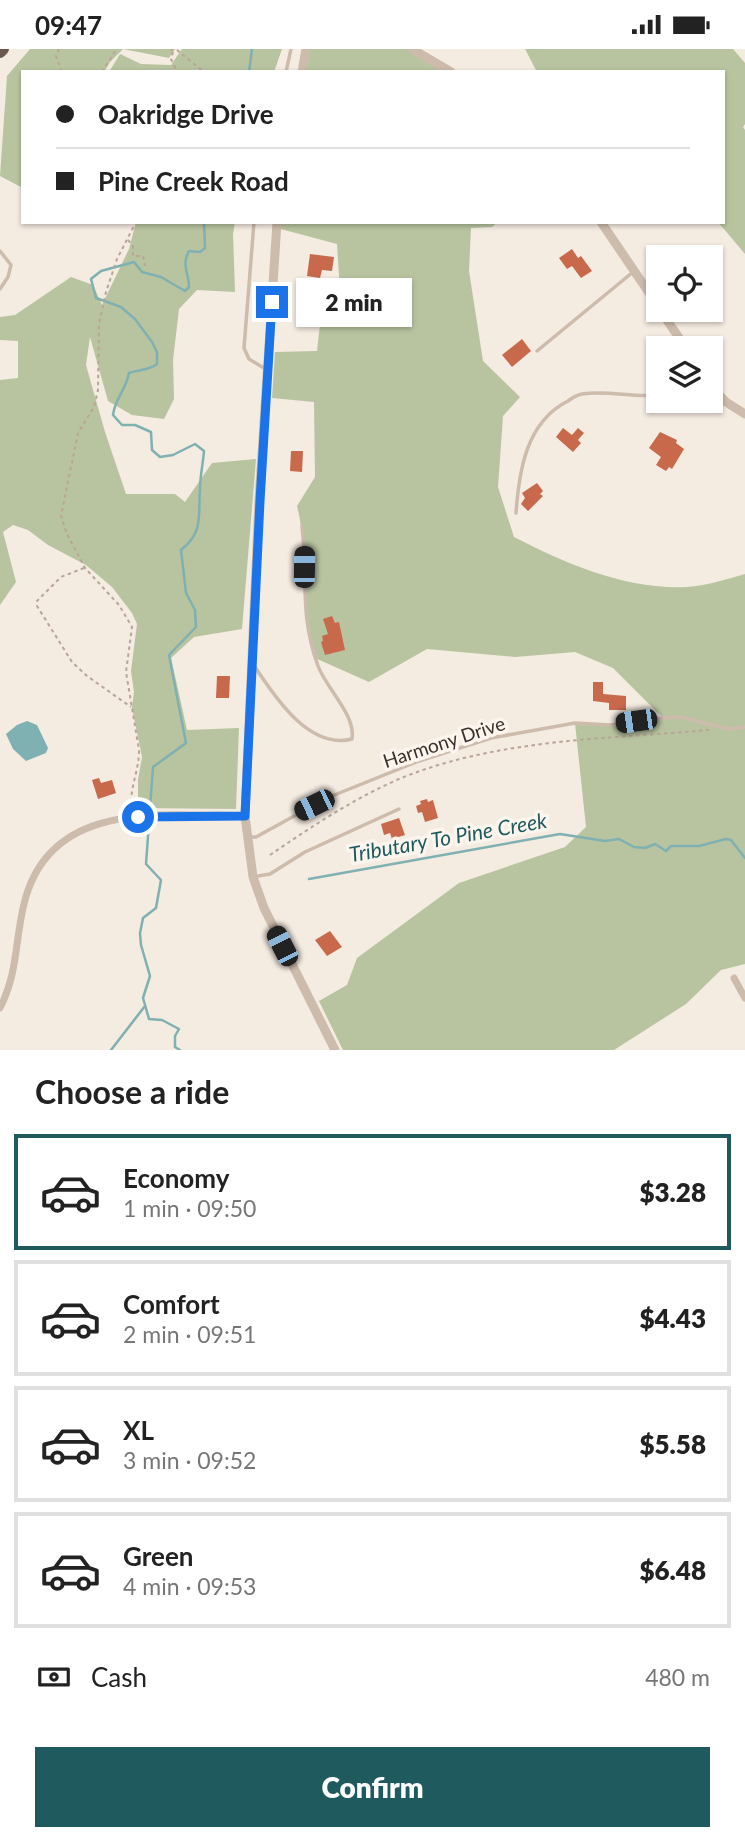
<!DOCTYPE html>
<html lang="en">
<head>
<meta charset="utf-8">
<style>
	:root { --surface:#fff; --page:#f6f6f6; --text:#222; --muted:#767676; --line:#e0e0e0; --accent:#1f5a5e }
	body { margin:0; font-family:Lato,sans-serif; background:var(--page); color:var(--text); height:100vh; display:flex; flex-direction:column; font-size:26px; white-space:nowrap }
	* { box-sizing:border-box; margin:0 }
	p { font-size:23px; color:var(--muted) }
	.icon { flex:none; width:38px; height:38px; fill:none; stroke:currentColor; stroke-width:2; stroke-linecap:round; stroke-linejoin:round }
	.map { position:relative; height:1001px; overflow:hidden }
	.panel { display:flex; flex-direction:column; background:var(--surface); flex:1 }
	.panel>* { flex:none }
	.banner { position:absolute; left:21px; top:21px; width:704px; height:154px; border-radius:0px; box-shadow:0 2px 5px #0004; display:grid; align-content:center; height:154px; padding:0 35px; background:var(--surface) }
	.controls { position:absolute; left:646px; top:196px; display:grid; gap:14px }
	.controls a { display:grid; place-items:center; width:77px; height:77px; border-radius:0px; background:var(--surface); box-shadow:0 2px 5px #0004; font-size:35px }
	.end { position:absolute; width:32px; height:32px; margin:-16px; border:9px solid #1a73e8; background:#fff; box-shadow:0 0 0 4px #fff }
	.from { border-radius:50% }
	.bubble { position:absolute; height:49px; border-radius:0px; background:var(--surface); box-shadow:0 2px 5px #0004; font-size:23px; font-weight:800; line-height:49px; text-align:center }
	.car { position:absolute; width:21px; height:42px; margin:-21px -10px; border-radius:9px; box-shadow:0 0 5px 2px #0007; background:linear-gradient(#222 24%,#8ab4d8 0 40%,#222 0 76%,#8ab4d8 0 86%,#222 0) }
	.banner b { display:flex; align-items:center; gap:24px; height:66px; font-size:26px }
	.banner b+b { border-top:2px solid var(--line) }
	.banner i { width:18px; height:18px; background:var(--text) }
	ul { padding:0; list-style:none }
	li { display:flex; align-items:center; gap:21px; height:116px; margin:0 14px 10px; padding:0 21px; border:4px solid var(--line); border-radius:0px }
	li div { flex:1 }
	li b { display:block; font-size:26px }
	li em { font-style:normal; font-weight:800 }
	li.active { border-color:var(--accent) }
	li>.icon { width:63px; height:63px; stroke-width:1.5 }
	h2 { padding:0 35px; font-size:32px; line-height:84px }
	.pay { display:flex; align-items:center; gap:18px; height:77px; padding:0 35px; font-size:26px }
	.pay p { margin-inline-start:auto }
	.action { display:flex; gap:14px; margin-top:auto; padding:14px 35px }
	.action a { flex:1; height:80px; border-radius:0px; background:var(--accent); color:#fff; font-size:28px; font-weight:800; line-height:80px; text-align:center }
	.status { display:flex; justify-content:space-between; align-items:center; height:49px; padding:0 35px; background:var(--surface); direction:ltr }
	.status svg { height:19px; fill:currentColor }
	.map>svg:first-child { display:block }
</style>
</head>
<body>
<div class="status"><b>09:47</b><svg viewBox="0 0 49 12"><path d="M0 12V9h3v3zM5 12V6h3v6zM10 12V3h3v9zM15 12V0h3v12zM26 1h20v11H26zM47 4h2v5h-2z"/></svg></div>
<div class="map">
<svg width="745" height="1001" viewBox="0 0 745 1001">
	<rect width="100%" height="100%" fill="#f4ebe1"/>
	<!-- green -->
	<g fill="#b8c4a0">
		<polygon points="30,0 175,0 169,9 123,0 110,13 104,23 23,23 23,137 21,138 0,127 7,27"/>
		<polygon points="182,0 282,0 274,23 109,23 120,5 141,15 171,16"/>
		<polygon points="306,0 412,0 451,23 302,23"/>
		<polygon points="525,0 733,0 745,14 745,75 743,78 745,81 745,205 718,173 723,173 723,23 537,23"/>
		<polygon points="136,173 235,173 233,185 235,243 197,241 179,260 173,311 174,350 164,370 132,366 108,352 90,288 86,316 105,383 126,445 175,445 185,453 212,414 256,410 242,580 194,588 171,609 187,681 239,679 236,760 138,759 138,731 142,708 132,659 134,643 131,622 137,575 132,564 112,538 86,516 48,496 28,481 13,476 3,483 16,533 0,556 0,331 18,329 18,292 0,291 0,268 15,266 71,228 93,236 102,256 129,200"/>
		<path d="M277,173H498L492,178L471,179L469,222L483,312L520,348L503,367L498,438L514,488C567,515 626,541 687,538C706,537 727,530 745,525V915L721,921L686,955L614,1001H343L319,952L347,936L357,909L459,834L565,798L586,778L575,674L610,676L662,668L613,619L575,603L515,608L427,600L369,633L315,609C296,560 310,507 297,457L315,428L314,353L272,349L275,303L317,302L321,267L340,242L337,195L277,179Z"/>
	</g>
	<!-- water -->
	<polygon fill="#7fb0b2" points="27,672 37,676 48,699 46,704 26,712 13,700 6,685 17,676"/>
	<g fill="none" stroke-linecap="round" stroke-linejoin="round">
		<!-- stream -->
		<g stroke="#7fb0b2" stroke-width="2.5">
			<polyline points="249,23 252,0"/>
			<polyline points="309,830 560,785 605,792 619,790 634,798 645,799 655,795 666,802 671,797 699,797 726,790 731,791 745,809"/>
			<polyline points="111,1001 145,957"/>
			<path d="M180,1001L175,998V987L179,980L162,971L149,970L143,949L150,927L141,896L140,884L143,869L156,859L161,831L146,815L153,718L186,694L169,606L196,578L195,561L186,544L181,501C204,483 198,466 200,440C200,427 203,415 204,402L195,395L173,406L160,408L152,401L151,383L135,376H122L113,366C115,349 126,341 129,324C139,320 148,322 157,315V303L152,293L135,270L121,258L96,249L91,230L101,222L134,213L142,223L161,228L185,242L189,238C189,224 181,216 189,202L200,203L205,199L204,173"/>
		</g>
	</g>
	<!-- building -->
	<g fill="#c8694b">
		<polygon points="572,200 578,209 581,207 592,222 581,229 572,217 567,220 559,209"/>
		<polygon points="310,205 334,208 332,222 322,221 320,229 307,227"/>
		<polygon points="522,290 531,302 512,318 502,306"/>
		<polygon points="563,379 572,386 578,379 584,384 578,391 581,394 573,403 556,388"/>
		<polygon points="660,383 677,391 676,394 684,400 672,420 669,418 666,422 656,416 661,408 649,399"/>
		<polygon points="291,402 303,402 302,423 290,422"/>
		<polygon points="537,434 543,442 540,445 543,447 528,462 521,455 525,449 522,444"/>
		<polygon points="332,567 335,574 339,573 345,601 325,606 321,593 323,592 322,587 328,585 323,570"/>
		<polygon points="217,627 230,627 229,649 216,649"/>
		<polygon points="593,633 603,633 603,645 626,647 626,661 609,661 609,654 593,652"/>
		<polygon points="99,729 101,734 112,731 116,744 98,750 92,731"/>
		<polygon points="427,750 428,753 433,751 438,769 425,773 422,763 418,764 416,757 421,755 420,752"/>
		<polygon points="399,769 405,786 392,790 390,784 384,786 381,775"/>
		<polygon points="330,882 342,898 327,907 315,891"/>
	</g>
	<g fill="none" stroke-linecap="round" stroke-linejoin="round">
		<!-- path -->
		<g stroke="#b9a596" stroke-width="2" stroke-dasharray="3.5 3.5" stroke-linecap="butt">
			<polyline points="59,0 56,7 62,23"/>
			<polyline points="170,0 177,1 204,23"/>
			<polyline points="173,3 171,10 177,23"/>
			<polyline points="102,23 116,1"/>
			<polyline points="128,191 133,197 133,207 143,207 145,217"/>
			<polyline points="84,519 61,528 37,552 37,557 72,613 87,627 131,658"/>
			<path d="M131,760C130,736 139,723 139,701L126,623L132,578L119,556L85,519L67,485L61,467L78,384L94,358L98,341L99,275L106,243L117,210L136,173"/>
			<path d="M270,806C311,778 353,750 399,730C496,690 605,690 709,681"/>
		</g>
		<!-- service -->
		<g stroke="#cdbbac" stroke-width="3.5">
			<polyline points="286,23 291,0"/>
			<polyline points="254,173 244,299 249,310 267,321"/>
			<polyline points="0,202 11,216 8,228 0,240"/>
			<polyline points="537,302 633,223"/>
			<path d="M516,464C519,422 526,373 568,352C572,349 577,346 582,345C608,341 633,349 658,346"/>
			<path d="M255,618C275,648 309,701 352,690C356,666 326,639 318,617C299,565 308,529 302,477"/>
			<polyline points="249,788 256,788 327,749 419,712 491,689 575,674 610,676 662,669 681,668 728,680 745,678"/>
			<polyline points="253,828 270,825 305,803 399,760"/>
		</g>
		<!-- minor -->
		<g stroke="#cdbbac" stroke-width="7">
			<polyline points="734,929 745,949"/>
			<path d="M0,959C18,924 15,891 24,855C49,750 163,766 245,767"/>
		</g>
		<!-- tertiary -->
		<g stroke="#cdbbac" stroke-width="9">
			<polyline points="412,0 451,23"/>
			<polyline points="302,23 306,0"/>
			<polyline points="277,173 259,452 245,767 253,828 264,859 335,1001"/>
			<polyline points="601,173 658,257"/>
			<polyline points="660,261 686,299"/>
			<polyline points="710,337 726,353 745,365"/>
		</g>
		<!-- trunk -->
		<polyline stroke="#6c584f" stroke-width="12" points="0,3 3,0"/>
	</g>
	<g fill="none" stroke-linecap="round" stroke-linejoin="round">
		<!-- route -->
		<polyline stroke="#1a73e8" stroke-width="9" points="138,768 245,767 260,452 272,253"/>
	</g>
	<g text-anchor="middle" stroke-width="7" stroke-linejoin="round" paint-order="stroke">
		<!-- street labels -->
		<g font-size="19" fill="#3b302b" stroke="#fbf5ee">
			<text transform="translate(444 693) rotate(-18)" y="7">Harmony Drive</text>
		</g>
		<!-- water labels -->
		<g font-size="21" font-style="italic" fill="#1f5a5e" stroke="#fbf5ee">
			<text transform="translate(448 789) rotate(-10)" y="7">Tributary To Pine Creek</text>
		</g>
	</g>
</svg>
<div class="controls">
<a><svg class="icon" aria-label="locate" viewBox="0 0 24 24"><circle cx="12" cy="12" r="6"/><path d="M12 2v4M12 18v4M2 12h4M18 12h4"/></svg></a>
<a><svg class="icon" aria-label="layers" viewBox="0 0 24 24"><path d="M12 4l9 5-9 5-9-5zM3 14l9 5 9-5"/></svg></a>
</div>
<i class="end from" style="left:138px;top:768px"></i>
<i class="end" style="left:272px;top:253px"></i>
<div class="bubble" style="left:296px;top:229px;width:116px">2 min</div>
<i class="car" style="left:304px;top:518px;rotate:1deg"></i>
<i class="car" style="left:636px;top:672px;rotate:262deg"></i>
<i class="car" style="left:314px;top:756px;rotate:244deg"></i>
<i class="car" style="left:282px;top:897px;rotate:333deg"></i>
<div class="banner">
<b><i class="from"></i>Oakridge Drive</b>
<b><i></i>Pine Creek Road</b>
</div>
</div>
<section class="panel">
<h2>Choose a ride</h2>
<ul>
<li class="active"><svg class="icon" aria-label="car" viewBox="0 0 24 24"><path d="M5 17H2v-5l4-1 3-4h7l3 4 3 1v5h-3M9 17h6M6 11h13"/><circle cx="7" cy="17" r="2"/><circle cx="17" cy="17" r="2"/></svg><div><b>Economy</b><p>1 min · 09:50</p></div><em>$3.28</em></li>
<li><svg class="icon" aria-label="car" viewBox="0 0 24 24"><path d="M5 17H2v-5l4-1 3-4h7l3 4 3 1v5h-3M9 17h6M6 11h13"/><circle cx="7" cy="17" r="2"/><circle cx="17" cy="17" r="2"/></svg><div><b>Comfort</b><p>2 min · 09:51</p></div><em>$4.43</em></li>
<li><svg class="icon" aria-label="car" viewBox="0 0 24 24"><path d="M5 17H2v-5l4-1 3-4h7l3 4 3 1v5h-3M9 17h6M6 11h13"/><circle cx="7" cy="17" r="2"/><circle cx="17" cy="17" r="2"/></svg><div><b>XL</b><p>3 min · 09:52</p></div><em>$5.58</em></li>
<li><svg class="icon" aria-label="car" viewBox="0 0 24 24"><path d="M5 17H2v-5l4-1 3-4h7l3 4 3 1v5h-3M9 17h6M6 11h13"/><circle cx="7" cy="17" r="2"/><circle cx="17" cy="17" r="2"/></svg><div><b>Green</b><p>4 min · 09:53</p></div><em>$6.48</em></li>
</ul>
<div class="pay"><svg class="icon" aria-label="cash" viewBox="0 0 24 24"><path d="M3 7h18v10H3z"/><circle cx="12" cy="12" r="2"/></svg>Cash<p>480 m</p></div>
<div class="action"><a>Confirm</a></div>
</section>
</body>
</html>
